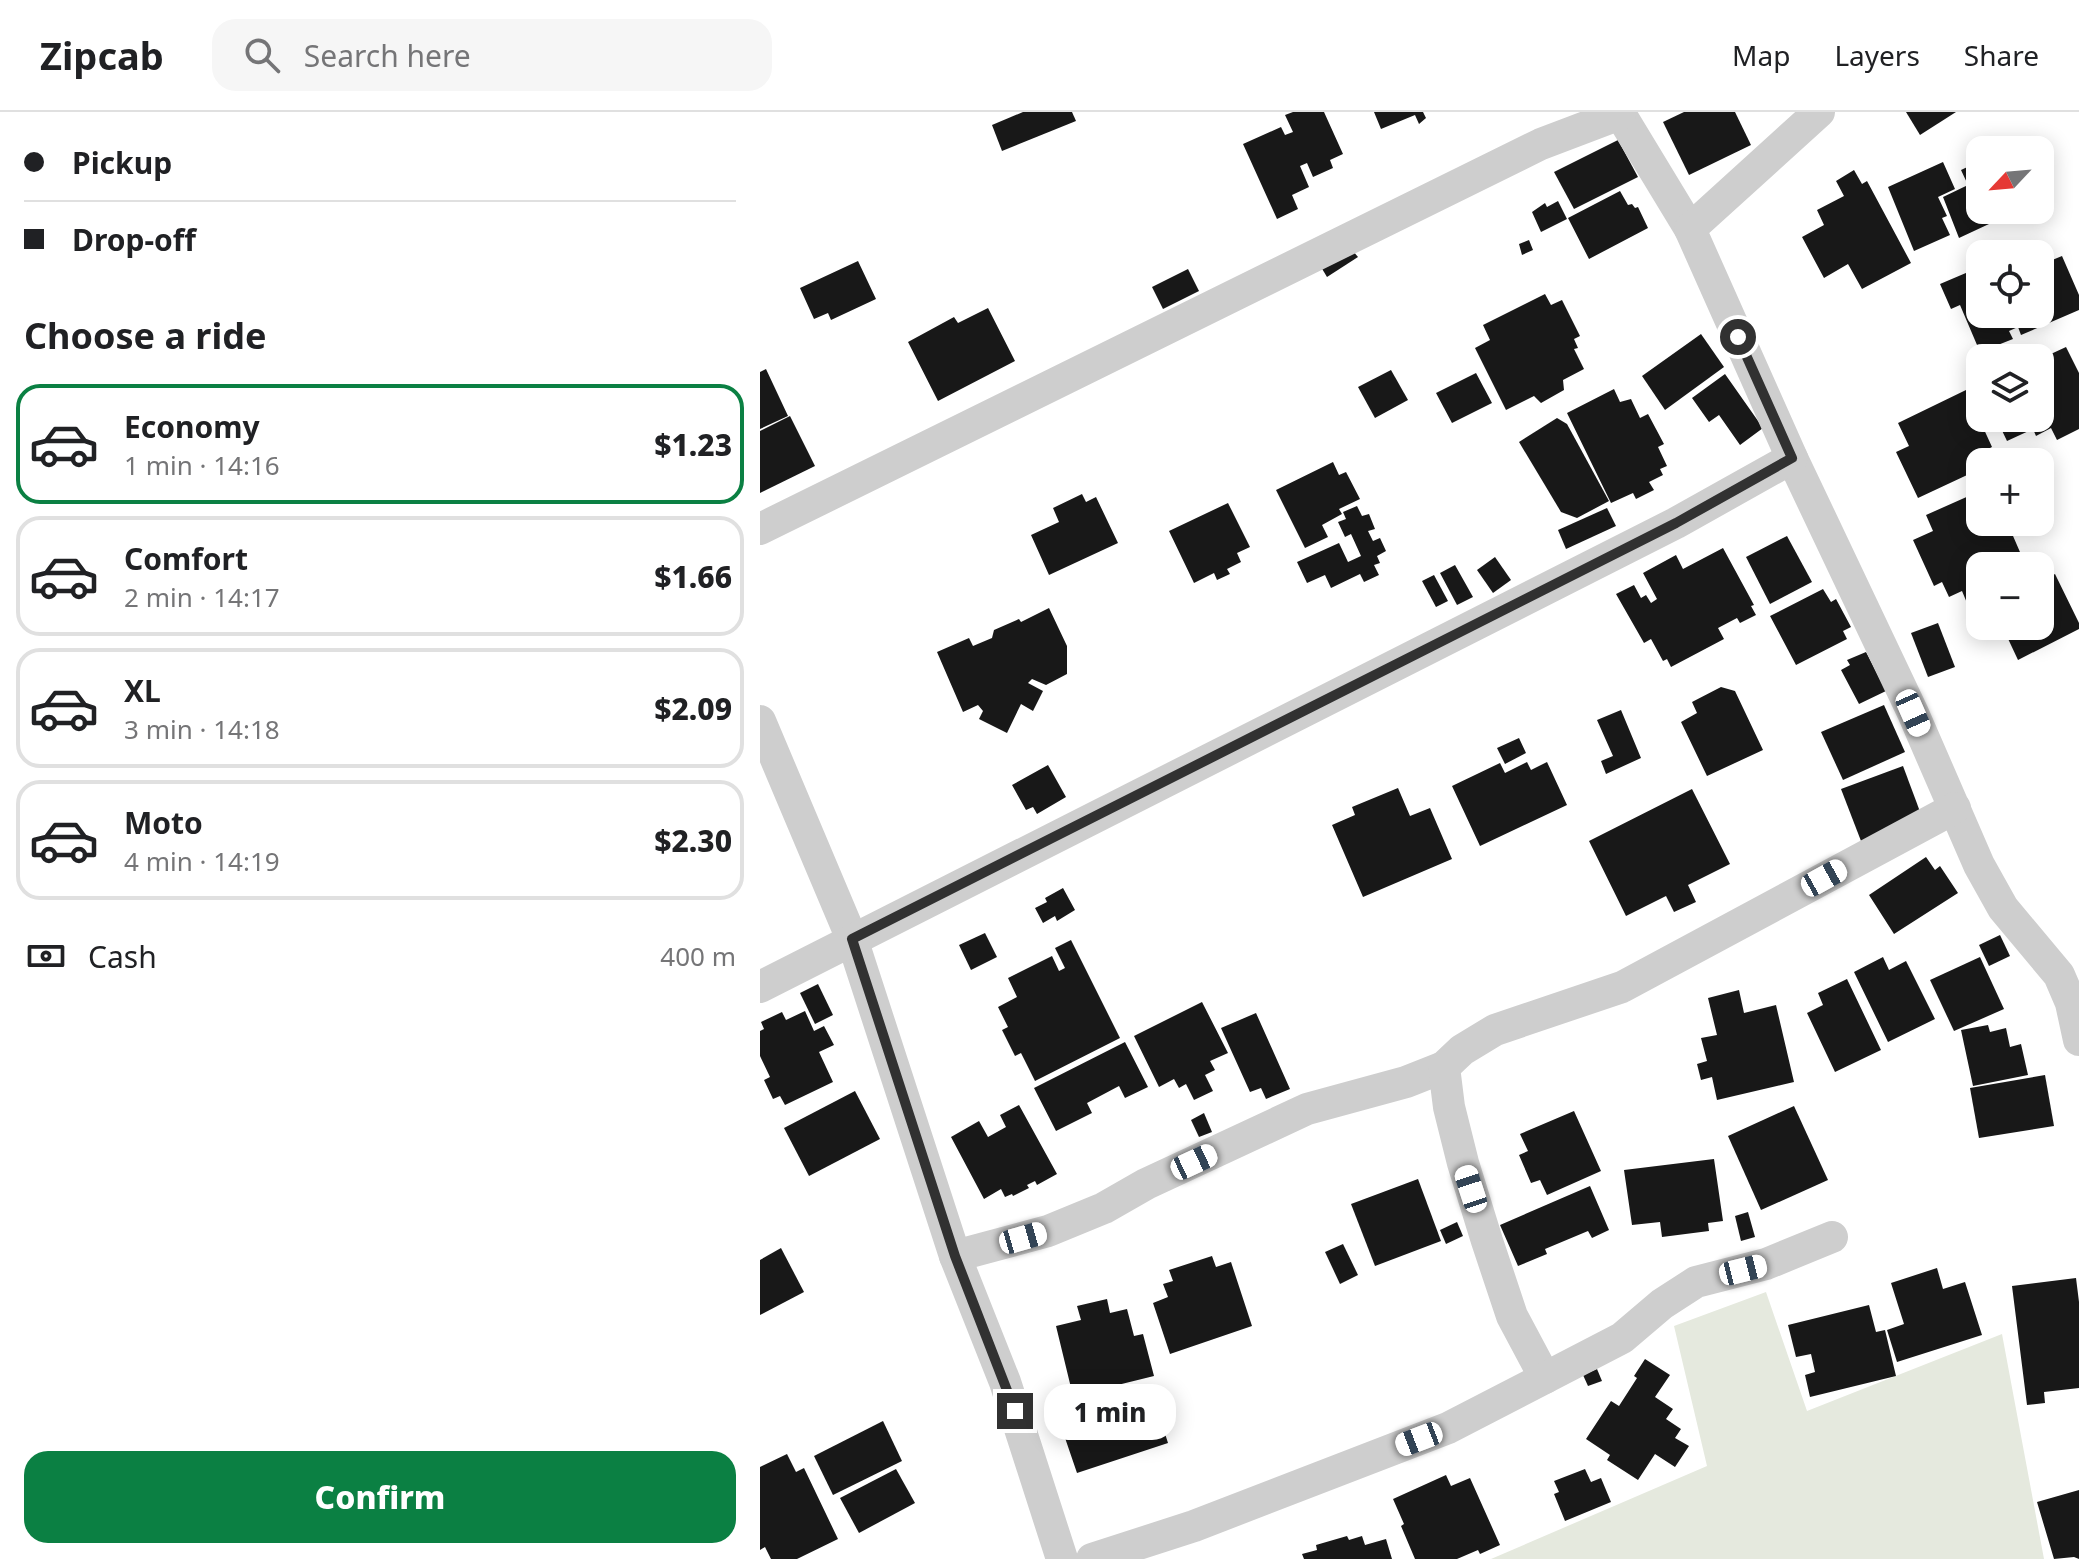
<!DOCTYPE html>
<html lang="en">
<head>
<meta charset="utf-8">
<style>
	:root { --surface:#fff; --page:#f6f6f6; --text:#202124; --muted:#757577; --line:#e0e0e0; --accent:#0b8043 }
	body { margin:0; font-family:"Noto Sans",sans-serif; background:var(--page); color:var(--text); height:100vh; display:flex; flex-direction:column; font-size:30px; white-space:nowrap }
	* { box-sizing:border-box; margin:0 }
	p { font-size:26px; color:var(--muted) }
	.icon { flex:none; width:44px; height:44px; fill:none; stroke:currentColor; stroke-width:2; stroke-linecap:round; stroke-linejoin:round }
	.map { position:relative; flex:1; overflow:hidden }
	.side { display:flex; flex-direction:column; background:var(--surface); width:760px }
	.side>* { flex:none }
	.guide { display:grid; align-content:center; height:176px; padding:0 24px; background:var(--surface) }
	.needle { width:52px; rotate:244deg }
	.buttons { position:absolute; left:1206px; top:24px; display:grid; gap:16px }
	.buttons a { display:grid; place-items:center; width:88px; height:88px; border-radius:16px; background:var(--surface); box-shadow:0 4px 20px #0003; font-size:40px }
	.end { position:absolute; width:36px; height:36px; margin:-18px; border:10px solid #313131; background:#fff; box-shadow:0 0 0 4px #fff }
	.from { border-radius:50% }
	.bubble { position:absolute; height:56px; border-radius:24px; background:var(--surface); box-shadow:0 4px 20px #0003; font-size:26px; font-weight:800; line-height:56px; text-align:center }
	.car { position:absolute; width:24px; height:48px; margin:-24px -12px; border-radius:10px; box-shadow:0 0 6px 2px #0007; background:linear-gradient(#fff 24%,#345 0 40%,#fff 0 76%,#345 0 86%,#fff 0) }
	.guide b { display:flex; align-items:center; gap:28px; height:76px; font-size:30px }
	.guide b+b { border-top:2px solid var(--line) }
	.guide i { width:20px; height:20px; background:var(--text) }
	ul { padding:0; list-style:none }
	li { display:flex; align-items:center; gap:24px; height:120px; margin:0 16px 12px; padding:0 8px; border:4px solid var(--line); border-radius:24px }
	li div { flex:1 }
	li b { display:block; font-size:30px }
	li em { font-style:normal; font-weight:800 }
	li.current { border-color:var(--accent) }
	li>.icon { width:72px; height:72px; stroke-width:1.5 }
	h2 { padding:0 24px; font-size:36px; line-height:96px }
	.pay { display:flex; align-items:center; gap:20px; height:88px; padding:0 24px; font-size:30px }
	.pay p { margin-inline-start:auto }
	.cta { display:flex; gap:16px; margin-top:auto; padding:16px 24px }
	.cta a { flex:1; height:92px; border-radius:24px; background:var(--accent); color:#fff; font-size:32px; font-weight:800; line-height:92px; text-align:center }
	header { display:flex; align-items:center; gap:48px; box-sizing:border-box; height:112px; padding:0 40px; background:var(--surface); border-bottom:2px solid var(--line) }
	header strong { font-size:38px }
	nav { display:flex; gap:44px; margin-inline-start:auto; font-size:28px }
	.search { width:560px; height:72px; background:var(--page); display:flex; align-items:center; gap:20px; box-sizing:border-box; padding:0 28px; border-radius:24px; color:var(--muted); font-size:30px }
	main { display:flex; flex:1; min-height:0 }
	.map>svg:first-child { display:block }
</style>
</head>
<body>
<header>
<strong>Zipcab</strong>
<div class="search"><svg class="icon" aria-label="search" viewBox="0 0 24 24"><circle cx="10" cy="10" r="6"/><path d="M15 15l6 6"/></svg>Search here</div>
<nav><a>Map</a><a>Layers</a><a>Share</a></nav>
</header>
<main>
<section class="side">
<div class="guide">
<b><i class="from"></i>Pickup</b>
<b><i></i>Drop-off</b>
</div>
<h2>Choose a ride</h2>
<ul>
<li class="current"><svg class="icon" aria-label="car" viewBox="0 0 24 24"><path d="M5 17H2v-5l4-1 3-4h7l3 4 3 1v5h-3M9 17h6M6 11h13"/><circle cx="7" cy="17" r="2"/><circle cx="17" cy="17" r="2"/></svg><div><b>Economy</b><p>1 min · 14:16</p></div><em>$1.23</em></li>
<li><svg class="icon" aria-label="car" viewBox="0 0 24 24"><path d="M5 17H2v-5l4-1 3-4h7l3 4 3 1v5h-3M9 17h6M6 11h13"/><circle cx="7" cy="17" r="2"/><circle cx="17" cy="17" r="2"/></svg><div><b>Comfort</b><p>2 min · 14:17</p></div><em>$1.66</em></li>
<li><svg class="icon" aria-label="car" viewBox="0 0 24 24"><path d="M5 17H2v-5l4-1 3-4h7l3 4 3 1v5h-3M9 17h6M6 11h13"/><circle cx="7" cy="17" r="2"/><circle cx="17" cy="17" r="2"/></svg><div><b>XL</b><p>3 min · 14:18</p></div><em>$2.09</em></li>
<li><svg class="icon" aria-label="car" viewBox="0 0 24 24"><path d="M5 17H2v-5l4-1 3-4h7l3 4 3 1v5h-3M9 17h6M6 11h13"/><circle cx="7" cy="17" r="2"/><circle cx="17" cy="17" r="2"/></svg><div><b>Moto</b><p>4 min · 14:19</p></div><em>$2.30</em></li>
</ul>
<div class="pay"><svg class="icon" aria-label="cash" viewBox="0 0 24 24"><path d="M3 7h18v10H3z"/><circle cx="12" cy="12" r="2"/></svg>Cash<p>400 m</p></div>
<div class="cta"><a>Confirm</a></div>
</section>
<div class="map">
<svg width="1319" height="1447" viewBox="0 0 1319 1447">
	<rect width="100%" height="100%" fill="#fff"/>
	<!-- green -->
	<polygon fill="#e5e9de" points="1006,1180 1047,1299 1242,1222 1284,1447 731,1447 947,1354 914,1214"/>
	<!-- building -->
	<g fill="#181818">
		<polygon points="263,0 312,0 316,9 242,39 232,13"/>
		<polygon points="533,0 564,0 583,42 570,48 573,56 553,65 547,51 540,54 549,75 532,83 538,97 517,107 483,32 521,15 525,23 533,20 525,3"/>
		<polygon points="614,0 663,0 666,6 659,12 655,3 621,17"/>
		<polygon points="924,0 975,0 991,33 929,63 903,10"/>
		<polygon points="1146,0 1196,0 1160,23"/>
		<polygon points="858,28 878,65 814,97 794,60"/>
		<polygon points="1220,49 1220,98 1259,98 1199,126 1183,85 1208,73 1201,58"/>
		<polygon points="1183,50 1195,77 1178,85 1187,104 1182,106 1190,123 1154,139 1128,75"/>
		<polygon points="1094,58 1102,72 1107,69 1151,151 1102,177 1088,152 1064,166 1042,125 1064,113 1057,98 1084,84 1076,69"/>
		<polygon points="860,79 868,93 872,92 875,96 878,95 888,116 829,147 808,106"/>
		<polygon points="798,89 807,107 781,120 772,100 785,91 787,95"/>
		<polygon points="769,128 773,138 762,143 759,132"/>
		<polygon points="593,139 598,145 567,165 561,155"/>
		<polygon points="1280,139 1285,151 1302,144 1319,183 1319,198 1261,223 1258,215 1249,219 1253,227 1220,240 1200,193 1191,197 1180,172 1220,155 1220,202 1280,202"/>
		<polygon points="98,149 116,187 71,208 68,201 54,207 40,176"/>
		<polygon points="428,157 439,179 403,197 392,175"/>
		<polygon points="785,182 791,193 802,188 820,224 814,227 818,236 814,237 824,257 803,268 804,278 781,291 774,284 746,298 715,236 730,228 723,213"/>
		<polygon points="228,196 255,249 178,289 148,230 194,205 198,211"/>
		<polygon points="941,222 964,255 905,298 882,264"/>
		<polygon points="1306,235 1319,261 1319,317 1297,328 1291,316 1276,324 1273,317 1247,329 1236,306 1280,306 1280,247"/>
		<polygon points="6,257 28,304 0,317 0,260"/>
		<polygon points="631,258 648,288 615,306 598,275"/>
		<polygon points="716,261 732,291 692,311 676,281"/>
		<polygon points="965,262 1003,316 980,333 959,303 949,310 932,286"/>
		<polygon points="854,277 860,290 871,287 880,306 888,302 904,332 898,335 907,354 900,357 903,363 889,370 894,378 876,387 873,381 851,391 807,301"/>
		<polygon points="1206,278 1232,335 1226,338 1232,350 1220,350 1220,357 1158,386 1136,340 1149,334 1138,311"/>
		<polygon points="30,304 55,354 0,381 0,319"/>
		<polygon points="797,306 807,312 849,389 817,406 801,400 759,330"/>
		<polygon points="573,350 579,363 586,360 600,387 579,397 582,402 562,413 568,425 545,436 516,378"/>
		<polygon points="1220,379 1220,410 1247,410 1266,454 1220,454 1220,485 1207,491 1202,479 1189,485 1182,470 1174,474 1153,428 1173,419 1166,403"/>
		<polygon points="322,382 326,390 336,385 358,431 289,463 271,423 299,410 293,396"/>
		<polygon points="468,391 490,435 477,441 481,450 467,457 470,462 457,468 454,461 434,471 409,419"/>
		<polygon points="597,394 602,404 609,402 615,417 608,419 613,429 620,426 626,439 617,444 620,451 614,453 619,463 604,470 600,462 571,476 565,463 547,471 537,450 579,431 588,450 601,444 591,422 585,425 578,410 586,407 583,400"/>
		<polygon points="847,396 856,414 806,437 798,418"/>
		<polygon points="1027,424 1052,470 1010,492 986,445"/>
		<polygon points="963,436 994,493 991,494 996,503 980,511 977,506 958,516 964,527 911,555 907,547 903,549 891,527 884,531 856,482 874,473 881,486 886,483 891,491 897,487 883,461 916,443 923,457"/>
		<polygon points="735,445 751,468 733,481 717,458"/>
		<polygon points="695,453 713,485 697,493 680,461"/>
		<polygon points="1295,462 1319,511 1319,517 1258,548 1243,516 1247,514 1280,514 1280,470"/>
		<polygon points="674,463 688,489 676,495 662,469"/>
		<polygon points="1063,477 1071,490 1076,487 1091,515 1083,519 1087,527 1036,553 1010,504"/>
		<polygon points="289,496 307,534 307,562 286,573 272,567 268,571 283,579 273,599 261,592 247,621 219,607 223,599 218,593 203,600 177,540 209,526 213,534 232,526 234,518 259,507 261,510"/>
		<polygon points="1178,511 1195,555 1168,565 1151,521"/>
		<polygon points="1106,540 1126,579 1099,592 1081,558 1090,553 1087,548"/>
		<polygon points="961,575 975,579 1003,638 947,664 921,610 937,601 932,590"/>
		<polygon points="1124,593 1145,640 1083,668 1061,620"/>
		<polygon points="861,598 881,646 846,662 841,649 853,644 837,608"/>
		<polygon points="759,626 766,641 745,652 737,636"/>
		<polygon points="767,650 771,658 787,650 807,693 720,734 692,674 740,651 745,661"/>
		<polygon points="288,653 306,685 277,702 273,695 266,698 252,673"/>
		<polygon points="1143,654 1162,705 1101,729 1081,677"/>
		<polygon points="638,676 650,704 670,696 692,747 603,785 572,713 595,703 592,695"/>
		<polygon points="932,677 970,752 928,773 936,790 914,800 906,784 866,804 829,729"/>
		<polygon points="1166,745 1175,758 1180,754 1198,781 1134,822 1109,783"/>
		<polygon points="303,776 315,798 297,809 295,804 283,811 275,796 287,790 285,786"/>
		<polygon points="225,821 237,845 211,858 199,833"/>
		<polygon points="1240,823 1250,844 1229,854 1219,833"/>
		<polygon points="311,828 360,926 275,969 261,941 255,944 242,918 248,915 238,895 257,885 248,866 292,844 299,859 305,856 295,836"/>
		<polygon points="1123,845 1129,858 1146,849 1175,907 1128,930 1094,860"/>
		<polygon points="1220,845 1244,897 1194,919 1170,868"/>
		<polygon points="1087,867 1121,938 1075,960 1047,901 1063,893 1058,881"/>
		<polygon points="58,872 73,903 55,912 40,881"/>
		<polygon points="979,878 984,901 1016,893 1034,970 957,988 952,965 941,968 937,952 947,949 941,926 957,923 948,886"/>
		<polygon points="442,890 468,941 450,949 455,958 445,963 453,979 434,988 426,972 419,976 414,967 399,975 374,924"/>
		<polygon points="45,899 54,919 64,914 74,933 59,940 73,970 25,993 20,984 13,987 4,968 10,965 0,944 0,919 4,917 1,910 22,900 26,908"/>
		<polygon points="496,901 530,977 506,987 501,976 490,980 461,916"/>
		<polygon points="1228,913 1230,920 1246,916 1250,935 1261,932 1268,963 1213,974 1201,918"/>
		<polygon points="365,930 388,975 365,986 359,974 327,991 332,1001 296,1019 274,976"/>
		<polygon points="1285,963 1294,1014 1219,1026 1210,976"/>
		<polygon points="95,979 120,1027 49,1064 24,1016"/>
		<polygon points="259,993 297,1062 277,1073 275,1069 267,1073 269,1076 253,1084 252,1082 245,1085 241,1077 224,1087 191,1025 219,1009 228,1025 246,1015 240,1003"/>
		<polygon points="1034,994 1068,1068 1001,1098 968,1024"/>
		<polygon points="814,999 841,1059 787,1083 780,1068 771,1071 759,1043 768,1039 760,1022"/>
		<polygon points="444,1001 452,1020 439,1025 431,1008"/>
		<polygon points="954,1047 963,1109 948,1111 949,1119 902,1125 900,1110 872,1113 864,1058"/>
		<polygon points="658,1067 681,1129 615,1154 591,1092"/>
		<polygon points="830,1074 849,1118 832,1126 828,1119 785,1137 787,1142 758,1154 740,1113"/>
		<polygon points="988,1100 995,1125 981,1129 975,1104"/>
		<polygon points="697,1110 703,1124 686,1132 680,1118"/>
		<polygon points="583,1132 598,1163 580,1172 565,1140"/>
		<polygon points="21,1136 44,1180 0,1203 0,1148"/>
		<polygon points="452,1144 456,1155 471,1150 492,1214 410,1242 393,1191 408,1185 403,1172 413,1169 409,1158"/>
		<polygon points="1177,1156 1183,1177 1205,1170 1222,1223 1137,1250 1127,1218 1144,1212 1131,1171"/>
		<polygon points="1316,1166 1319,1190 1319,1276 1284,1280 1285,1291 1267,1293 1252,1174"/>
		<polygon points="347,1187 350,1201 367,1197 374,1224 383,1222 394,1264 313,1284 296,1214 321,1208 317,1194"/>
		<polygon points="1109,1193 1116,1220 1125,1218 1136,1264 1050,1285 1045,1263 1055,1260 1051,1242 1036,1245 1028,1213"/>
		<polygon points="885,1247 910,1263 895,1285 913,1297 906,1307 921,1317 915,1326 929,1334 915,1355 895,1342 878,1368 847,1348 850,1343 826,1327 851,1289 859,1294 877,1266 874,1264"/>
		<polygon points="837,1257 842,1269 828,1274 823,1263"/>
		<polygon points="392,1281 408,1331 317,1361 303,1320 319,1315 316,1304 364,1288 368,1299 379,1296 375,1286"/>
		<polygon points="123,1309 142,1349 73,1383 54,1344"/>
		<polygon points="27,1342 36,1360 44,1356 78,1427 37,1447 11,1447 5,1435 0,1438 0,1355"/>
		<polygon points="136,1357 155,1391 99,1421 80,1386"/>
		<polygon points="825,1357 831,1370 841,1366 851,1390 805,1409 794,1382 799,1380 794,1369"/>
		<polygon points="686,1363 691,1374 710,1366 740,1433 720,1442 718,1438 697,1447 655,1447 641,1414 644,1412 633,1387"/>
		<polygon points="1319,1378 1319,1447 1314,1445 1294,1447 1277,1390"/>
		<polygon points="587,1424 589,1428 602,1424 605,1433 626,1427 632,1447 544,1447 542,1442 557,1438 556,1433"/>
	</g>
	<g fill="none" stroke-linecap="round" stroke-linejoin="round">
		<!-- minor -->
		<g stroke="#cecece" stroke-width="32">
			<polyline points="859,0 930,117"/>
			<polyline points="1059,0 930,117 1032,346 1153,601 1219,753 1243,796 1299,863 1311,891 1319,928"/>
			<polyline points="0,417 781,32 860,2"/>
			<polyline points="0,609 92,827 195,1144 245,1270 302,1447"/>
			<polyline points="0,875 916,411 1032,346"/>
			<polyline points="195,1144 288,1119 344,1096 386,1072 547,997 646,970 684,955"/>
			<polyline points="785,1266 752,1204 727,1129 703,1051 689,995 684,955 702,938 735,918 862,875 1195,696"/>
			<polyline points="332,1447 434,1414 688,1316 862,1226 902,1192 936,1170 1006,1152 1072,1125"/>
		</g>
	</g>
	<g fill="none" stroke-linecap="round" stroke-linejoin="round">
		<!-- route -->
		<polyline stroke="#313131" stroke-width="10" points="255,1299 195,1144 92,827 916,411 1032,346 978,225"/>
	</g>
</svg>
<div class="buttons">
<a><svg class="needle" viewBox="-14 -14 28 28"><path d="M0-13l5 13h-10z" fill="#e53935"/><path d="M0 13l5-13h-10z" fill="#757577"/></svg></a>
<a><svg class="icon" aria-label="locate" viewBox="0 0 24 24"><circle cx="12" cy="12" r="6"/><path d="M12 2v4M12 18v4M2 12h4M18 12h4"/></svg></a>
<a><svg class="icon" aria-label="layers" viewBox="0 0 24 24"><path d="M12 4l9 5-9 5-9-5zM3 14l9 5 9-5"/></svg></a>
<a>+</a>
<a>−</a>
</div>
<i class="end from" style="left:978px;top:225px"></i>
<i class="end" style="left:255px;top:1299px"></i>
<div class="bubble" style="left:284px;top:1272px;width:132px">1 min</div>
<i class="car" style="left:1153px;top:601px;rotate:156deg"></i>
<i class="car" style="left:1064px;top:766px;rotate:61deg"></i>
<i class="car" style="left:434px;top:1050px;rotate:65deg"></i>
<i class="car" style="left:711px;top:1077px;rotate:342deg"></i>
<i class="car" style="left:263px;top:1126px;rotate:74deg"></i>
<i class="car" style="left:983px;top:1158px;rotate:76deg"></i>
<i class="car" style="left:659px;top:1327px;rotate:249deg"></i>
</div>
</main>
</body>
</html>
